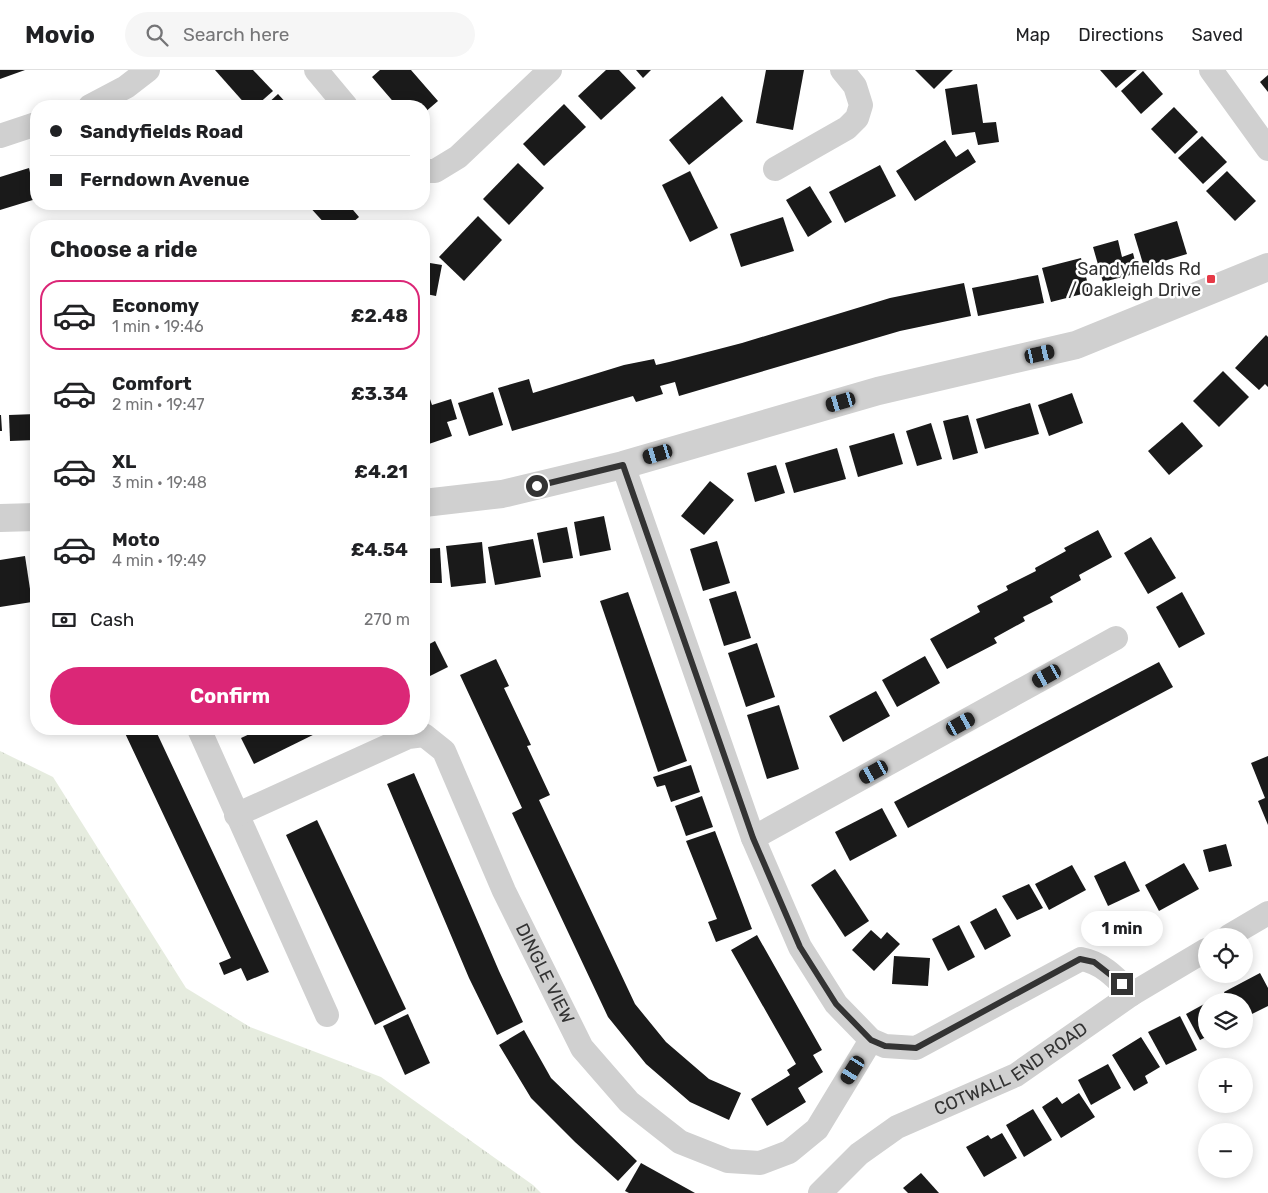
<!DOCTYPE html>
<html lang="en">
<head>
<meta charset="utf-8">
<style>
	:root { --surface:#fff; --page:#f6f6f6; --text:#202124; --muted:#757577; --line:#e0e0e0; --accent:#db2777 }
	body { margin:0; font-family:Rubik,sans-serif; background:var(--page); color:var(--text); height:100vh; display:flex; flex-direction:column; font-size:19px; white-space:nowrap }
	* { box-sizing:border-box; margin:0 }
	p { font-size:16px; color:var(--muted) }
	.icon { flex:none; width:28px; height:28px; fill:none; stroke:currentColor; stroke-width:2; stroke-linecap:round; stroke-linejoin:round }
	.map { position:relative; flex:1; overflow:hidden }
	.side { position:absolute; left:30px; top:150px; width:400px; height:515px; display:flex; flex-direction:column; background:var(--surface); border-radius:20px; box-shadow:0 2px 12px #0003 }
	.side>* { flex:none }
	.banner { position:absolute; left:30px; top:30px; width:400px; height:110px; border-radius:20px; box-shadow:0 2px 12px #0003; display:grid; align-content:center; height:110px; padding:0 20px; background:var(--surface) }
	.controls { position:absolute; left:1198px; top:858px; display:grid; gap:10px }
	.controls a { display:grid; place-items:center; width:55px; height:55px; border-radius:50%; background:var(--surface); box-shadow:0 2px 12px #0003; font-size:25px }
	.end { position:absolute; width:22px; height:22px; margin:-11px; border:6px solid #333; background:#fff; box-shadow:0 0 0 2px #fff }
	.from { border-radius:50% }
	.bubble { position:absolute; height:35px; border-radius:18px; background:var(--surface); box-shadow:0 2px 12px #0003; font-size:16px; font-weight:700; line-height:35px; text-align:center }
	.car { position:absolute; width:15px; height:30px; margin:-15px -8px; border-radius:6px; box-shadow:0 0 4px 1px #0007; background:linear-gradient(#222 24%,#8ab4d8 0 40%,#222 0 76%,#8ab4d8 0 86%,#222 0) }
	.banner b { display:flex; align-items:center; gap:18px; height:48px; font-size:19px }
	.banner b+b { border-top:1px solid var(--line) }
	.banner i { width:12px; height:12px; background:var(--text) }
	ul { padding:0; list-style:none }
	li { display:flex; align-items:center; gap:15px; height:70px; margin:0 10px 8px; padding:0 10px; border:2px solid transparent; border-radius:20px }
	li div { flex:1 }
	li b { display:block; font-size:19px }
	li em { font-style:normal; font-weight:700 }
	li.on { border-color:var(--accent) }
	li>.icon { width:45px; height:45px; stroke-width:1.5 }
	h2 { padding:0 20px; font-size:22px; line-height:60px }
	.pay { display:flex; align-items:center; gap:12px; height:55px; padding:0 20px; font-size:19px }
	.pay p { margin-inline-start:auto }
	.button { display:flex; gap:10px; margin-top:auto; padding:10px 20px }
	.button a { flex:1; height:58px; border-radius:30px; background:var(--accent); color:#fff; font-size:20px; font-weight:700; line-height:58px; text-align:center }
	header { display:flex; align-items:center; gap:30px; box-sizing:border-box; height:70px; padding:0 25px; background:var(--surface); border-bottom:1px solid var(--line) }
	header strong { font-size:24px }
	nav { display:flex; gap:28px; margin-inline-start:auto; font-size:18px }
	.search { width:350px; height:45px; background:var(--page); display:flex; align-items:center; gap:12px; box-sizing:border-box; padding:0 18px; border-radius:28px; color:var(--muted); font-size:19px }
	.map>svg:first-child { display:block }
</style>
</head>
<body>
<header>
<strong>Movio</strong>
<div class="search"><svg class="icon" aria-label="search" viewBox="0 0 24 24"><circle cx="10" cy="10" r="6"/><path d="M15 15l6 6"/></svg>Search here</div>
<nav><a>Map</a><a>Directions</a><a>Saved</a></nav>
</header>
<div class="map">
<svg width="1268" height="1123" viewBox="0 0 1268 1123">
	<defs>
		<pattern id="grass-tufts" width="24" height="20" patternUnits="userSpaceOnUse" patternTransform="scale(1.25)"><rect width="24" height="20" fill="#e6ecdf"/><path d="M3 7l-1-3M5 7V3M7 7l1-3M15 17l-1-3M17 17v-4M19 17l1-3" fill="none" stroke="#c6cbc0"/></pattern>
	</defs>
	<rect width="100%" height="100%" fill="#fff"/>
	<!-- grass -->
	<polygon fill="url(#grass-tufts)" points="0,681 53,707 186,918 250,957 381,1007 533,1115 541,1123 0,1123"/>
	<!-- building -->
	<g fill="#1a1a1a">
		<polygon points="0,0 25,0 0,9"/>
		<polygon points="215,0 253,0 273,21 256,36 247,36"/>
		<polygon points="380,0 411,0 438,31 424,43 424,36 397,36 372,7"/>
		<polygon points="606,0 619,0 636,18 601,50 578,26"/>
		<polygon points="636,0 651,0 643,8"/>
		<polygon points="766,0 804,0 793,60 756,53"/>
		<polygon points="915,0 953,0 934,19"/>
		<polygon points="1100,0 1137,0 1116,18"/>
		<polygon points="1143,1 1163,24 1141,44 1121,21"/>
		<polygon points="1268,5 1268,22 1260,12"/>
		<polygon points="977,14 983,53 996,52 999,72 978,75 975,62 952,65 945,19"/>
		<polygon points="278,24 289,36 265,36"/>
		<polygon points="722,26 743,51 689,95 669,70"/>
		<polygon points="564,34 586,57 544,96 523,74"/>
		<polygon points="1174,37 1198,62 1175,84 1151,59"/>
		<polygon points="1202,66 1227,92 1203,114 1178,88"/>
		<polygon points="945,70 956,87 968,79 976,92 915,131 896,101"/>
		<polygon points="518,93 544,118 509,155 483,129"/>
		<polygon points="880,95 896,126 845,153 829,122"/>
		<polygon points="29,98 36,129 0,140 0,107"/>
		<polygon points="690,101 718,158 690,172 662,115"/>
		<polygon points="1227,101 1256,131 1235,151 1206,121"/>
		<polygon points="810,116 832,152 808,167 786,130"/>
		<polygon points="307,134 348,134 359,147 351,154 353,156 327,156"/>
		<polygon points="478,146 502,170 464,211 439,187"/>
		<polygon points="783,147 794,181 741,197 730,164"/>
		<polygon points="1177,151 1187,184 1144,197 1134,164"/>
		<polygon points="1118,170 1122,187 1133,183 1138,203 1103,212 1093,177"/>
		<polygon points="1081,188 1090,222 1051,232 1042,198"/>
		<polygon points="424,192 442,195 436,226 426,224 425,230"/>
		<polygon points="1038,205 1044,233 978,246 972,218"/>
		<polygon points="964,213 971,246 900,261 679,326 675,312 660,316 663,324 636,332 633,326 512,361 498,318 529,309 533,323 624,295 654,289 656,295 669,292 742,273 890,228"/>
		<polygon points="1266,265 1268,267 1268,317 1265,314 1259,320 1235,298"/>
		<polygon points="1223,301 1249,327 1219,357 1193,331"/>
		<polygon points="493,322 503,355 469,366 458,333"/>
		<polygon points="1072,323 1083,353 1049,366 1038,335"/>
		<polygon points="429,326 432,335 451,329 457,349 447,352 452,366 426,375 424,369 424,328"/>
		<polygon points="1030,333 1039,364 985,379 976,349"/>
		<polygon points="36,344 36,370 10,371 9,345"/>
		<polygon points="0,345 1,345 2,361 0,361"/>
		<polygon points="968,345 978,383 953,390 943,351"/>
		<polygon points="1182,352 1203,376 1169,405 1148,381"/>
		<polygon points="931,353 942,389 917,396 906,361"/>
		<polygon points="894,363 903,394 858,407 849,376"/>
		<polygon points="837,378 846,409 794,423 785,393"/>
		<polygon points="776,395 785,423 755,432 747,403"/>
		<polygon points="710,411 734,430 704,465 681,446"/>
		<polygon points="604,446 611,480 580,486 574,452"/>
		<polygon points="567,457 573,488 543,493 537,463"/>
		<polygon points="1098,460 1112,487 1079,505 1081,510 1050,527 1053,532 1023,547 1025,551 994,568 997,573 947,599 930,569 980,542 977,536 1008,520 1006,516 1036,501 1035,498 1066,481 1064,478"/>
		<polygon points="1151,467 1176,508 1148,524 1124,483"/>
		<polygon points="533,469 541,507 495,515 488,477"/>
		<polygon points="717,471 730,513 703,521 690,479"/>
		<polygon points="482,472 486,513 451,517 446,476"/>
		<polygon points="440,478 442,513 424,513 424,479"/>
		<polygon points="25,486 32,532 0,537 0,490"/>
		<polygon points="736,521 751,568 724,576 709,529"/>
		<polygon points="628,522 687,691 658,702 600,531"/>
		<polygon points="1182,522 1205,564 1179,578 1156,537"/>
		<polygon points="435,571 448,597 424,609 424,577"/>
		<polygon points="757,573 775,627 746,637 728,583"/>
		<polygon points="925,586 940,613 897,637 882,610"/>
		<polygon points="496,589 509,616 504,618 531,675 527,676 550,725 539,730 635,934 666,972 709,1009 741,1023 729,1050 690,1032 646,994 608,947 512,743 522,738 460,605"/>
		<polygon points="1159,592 1173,617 908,758 894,732"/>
		<polygon points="876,621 890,646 843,672 829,646"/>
		<polygon points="779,635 799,699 767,709 747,645"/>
		<polygon points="123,659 155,659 269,902 247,911 241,898 224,905 219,893 231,888"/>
		<polygon points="260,659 325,659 254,694 241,668"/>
		<polygon points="1268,686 1268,755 1258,731 1265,728 1251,693"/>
		<polygon points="691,695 700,722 671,732 665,715 657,717 653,707"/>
		<polygon points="414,703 499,901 523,952 497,965 469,908 387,714"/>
		<polygon points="702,726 713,757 686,766 675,736"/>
		<polygon points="882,738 897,766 850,791 835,762"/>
		<polygon points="317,750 406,939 375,955 286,765"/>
		<polygon points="715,761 752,859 716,872 708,852 717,849 686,771"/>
		<polygon points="1226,774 1232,796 1209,802 1203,780"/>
		<polygon points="1125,791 1140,821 1108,836 1094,806"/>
		<polygon points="1184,793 1199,819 1159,841 1145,815"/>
		<polygon points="1072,795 1086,820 1049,840 1035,814"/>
		<polygon points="835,799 869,851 845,867 811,815"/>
		<polygon points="1029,814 1043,838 1017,850 1002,826"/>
		<polygon points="996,838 1011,866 985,880 970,852"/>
		<polygon points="959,855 975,887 948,901 932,869"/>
		<polygon points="871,860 881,869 887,862 900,874 874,901 852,880"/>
		<polygon points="757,865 822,980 813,985 823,1002 798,1018 806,1032 767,1056 751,1029 790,1005 787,1000 796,994 731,880"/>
		<polygon points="894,886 930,888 928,916 892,914"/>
		<polygon points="1260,903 1268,918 1268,936 1244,948 1244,931 1228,931 1224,922"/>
		<polygon points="1206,933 1206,967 1200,970 1186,944"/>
		<polygon points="408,944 430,993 405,1005 383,956"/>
		<polygon points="1180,946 1197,980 1166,995 1148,962"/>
		<polygon points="524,960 551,1008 637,1091 618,1111 575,1072 531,1028 499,975"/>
		<polygon points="1141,967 1160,997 1145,1006 1148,1013 1134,1021 1112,985"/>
		<polygon points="1108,994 1121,1018 1091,1035 1078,1010"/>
		<polygon points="1079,1023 1095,1047 1061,1068 1042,1037 1057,1027 1062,1034"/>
		<polygon points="1033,1039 1052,1070 1024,1087 1006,1055"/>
		<polygon points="1002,1063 1017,1088 984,1107 966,1077 988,1065 991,1069"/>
		<polygon points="641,1093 695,1123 629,1123 625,1121"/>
		<polygon points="921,1103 939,1123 908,1123 903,1118"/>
	</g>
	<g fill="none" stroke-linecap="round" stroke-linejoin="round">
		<!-- minor -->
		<g stroke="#d0d0d0" stroke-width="24">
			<polyline points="316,0 346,36"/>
			<polyline points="1211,0 1268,79"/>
			<polyline points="90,36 126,17 148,0"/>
			<polyline points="0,66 36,54"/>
			<polyline points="775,99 847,58 857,48 861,35 855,16 842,0"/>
			<polyline points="424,101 435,101 458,87 550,0"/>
			<path d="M623,395L753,768L800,877L836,934L871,970L885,976L916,978L1081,889C1103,893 1116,908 1132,924"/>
			<polyline points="199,659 327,945"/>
			<path id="s1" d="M236,745L408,667L424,665L444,681L504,821L582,978L629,1032L680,1072L728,1091L760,1093L789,1082L817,1059L871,970"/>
			<polyline points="753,768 1116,568"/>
			<polyline points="1229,866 1268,843"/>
			<path id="s2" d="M820,1123L859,1084L897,1057L1016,1005L1132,924L1206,880"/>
		</g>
		<!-- tertiary -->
		<g stroke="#d0d0d0" stroke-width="28">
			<polyline points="424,433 502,424 623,395 878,321 1076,275 1268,197"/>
			<polyline points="0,448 36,447"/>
		</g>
	</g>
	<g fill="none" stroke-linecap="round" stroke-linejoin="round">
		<!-- route -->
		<polyline stroke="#333" stroke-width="6" points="537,416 623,395 753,768 800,877 836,934 871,970 885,976 916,978 1080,889 1094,892 1122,914"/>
	</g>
	<!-- markers -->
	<rect fill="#e63946" stroke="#fff" stroke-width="2" x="1206" y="204" width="10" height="10" rx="2.5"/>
	<g text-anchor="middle" stroke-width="5" stroke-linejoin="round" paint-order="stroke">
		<!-- poi labels -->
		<g font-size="18" fill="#333" stroke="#fff" text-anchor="end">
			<text x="1201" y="205">Sandyfields Rd<tspan x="1201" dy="21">/ Oakleigh Drive</tspan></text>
		</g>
		<!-- street labels -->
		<g font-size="18" fill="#333" stroke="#fff">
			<text dy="6" stroke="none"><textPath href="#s1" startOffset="475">DINGLE VIEW</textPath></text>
			<text dy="6" stroke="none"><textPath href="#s2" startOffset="230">COTWALL END ROAD</textPath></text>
		</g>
	</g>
</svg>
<div class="controls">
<a><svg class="icon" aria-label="locate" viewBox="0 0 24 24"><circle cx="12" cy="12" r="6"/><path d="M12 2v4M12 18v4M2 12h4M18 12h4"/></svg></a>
<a><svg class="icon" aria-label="layers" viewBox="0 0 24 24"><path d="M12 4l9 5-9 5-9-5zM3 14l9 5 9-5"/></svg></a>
<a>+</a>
<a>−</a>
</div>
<i class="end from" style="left:537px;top:416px"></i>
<i class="end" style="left:1122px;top:914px"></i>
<div class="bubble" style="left:1081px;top:841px;width:82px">1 min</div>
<i class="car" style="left:1040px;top:284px;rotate:77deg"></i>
<i class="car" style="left:841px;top:332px;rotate:254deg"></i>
<i class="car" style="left:658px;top:384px;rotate:253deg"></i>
<i class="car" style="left:1047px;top:606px;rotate:241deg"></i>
<i class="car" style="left:961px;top:654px;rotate:61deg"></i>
<i class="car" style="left:874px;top:702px;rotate:241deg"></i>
<i class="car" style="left:853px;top:1000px;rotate:212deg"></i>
<div class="banner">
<b><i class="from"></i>Sandyfields Road</b>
<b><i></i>Ferndown Avenue</b>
</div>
<section class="side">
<h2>Choose a ride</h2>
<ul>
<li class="on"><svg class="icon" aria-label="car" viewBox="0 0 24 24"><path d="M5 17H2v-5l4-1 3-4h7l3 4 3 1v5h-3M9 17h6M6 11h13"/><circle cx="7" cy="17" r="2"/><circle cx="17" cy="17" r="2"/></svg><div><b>Economy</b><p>1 min · 19:46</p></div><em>£2.48</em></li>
<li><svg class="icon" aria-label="car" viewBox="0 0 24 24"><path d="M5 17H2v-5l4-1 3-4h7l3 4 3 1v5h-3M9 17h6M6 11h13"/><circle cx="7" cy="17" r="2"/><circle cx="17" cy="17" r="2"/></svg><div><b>Comfort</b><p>2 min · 19:47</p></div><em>£3.34</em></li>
<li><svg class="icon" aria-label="car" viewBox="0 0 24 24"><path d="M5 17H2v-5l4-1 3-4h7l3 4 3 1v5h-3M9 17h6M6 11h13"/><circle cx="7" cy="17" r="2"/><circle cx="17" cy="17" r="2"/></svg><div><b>XL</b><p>3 min · 19:48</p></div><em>£4.21</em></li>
<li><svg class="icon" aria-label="car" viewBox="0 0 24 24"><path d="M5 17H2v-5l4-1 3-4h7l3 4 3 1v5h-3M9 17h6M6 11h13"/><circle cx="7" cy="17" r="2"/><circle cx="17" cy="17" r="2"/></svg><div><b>Moto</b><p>4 min · 19:49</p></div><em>£4.54</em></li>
</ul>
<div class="pay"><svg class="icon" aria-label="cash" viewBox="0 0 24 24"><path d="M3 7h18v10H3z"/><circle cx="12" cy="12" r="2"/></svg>Cash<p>270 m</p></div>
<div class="button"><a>Confirm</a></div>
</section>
</div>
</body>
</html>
